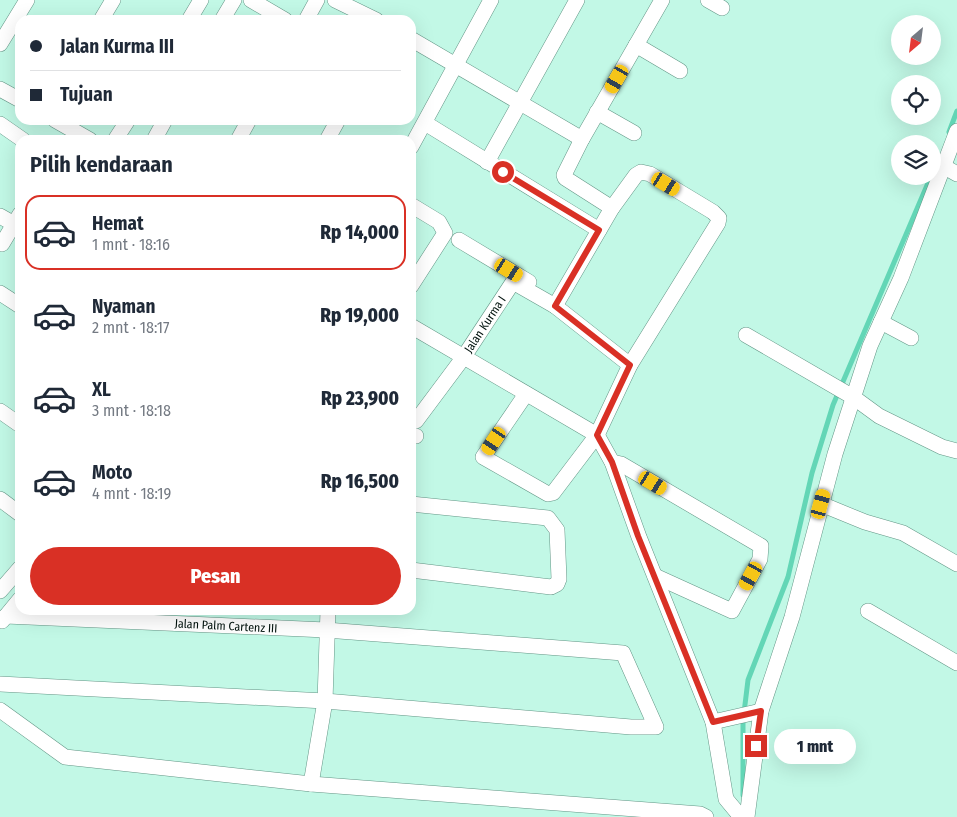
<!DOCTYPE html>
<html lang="id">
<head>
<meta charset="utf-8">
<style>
	:root { --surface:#fff; --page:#f6f6f7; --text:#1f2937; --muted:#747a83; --line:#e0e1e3; --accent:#d93025 }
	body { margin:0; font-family:"Fira Sans Condensed",sans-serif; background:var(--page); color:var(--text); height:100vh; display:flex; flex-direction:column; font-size:19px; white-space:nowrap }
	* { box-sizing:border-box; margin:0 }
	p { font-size:16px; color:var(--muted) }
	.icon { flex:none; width:28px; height:28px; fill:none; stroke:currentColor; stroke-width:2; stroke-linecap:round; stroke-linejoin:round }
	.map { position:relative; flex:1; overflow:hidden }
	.drawer { position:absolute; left:15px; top:135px; width:401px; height:480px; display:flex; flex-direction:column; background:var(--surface); border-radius:15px; box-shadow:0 5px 20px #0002 }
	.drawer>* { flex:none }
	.top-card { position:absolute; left:15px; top:15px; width:401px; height:110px; border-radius:15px; box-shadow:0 5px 20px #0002; display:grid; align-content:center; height:110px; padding:0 15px; background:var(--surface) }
	.needle { width:32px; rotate:208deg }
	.tools { position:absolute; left:891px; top:15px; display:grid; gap:10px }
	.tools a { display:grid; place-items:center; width:50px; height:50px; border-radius:50%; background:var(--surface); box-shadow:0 5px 20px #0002; font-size:25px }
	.end { position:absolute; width:22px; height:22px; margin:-11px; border:6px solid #d93025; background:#fff; box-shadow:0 0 0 2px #fff }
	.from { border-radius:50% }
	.bubble { position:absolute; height:35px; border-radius:18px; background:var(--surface); box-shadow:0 5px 20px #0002; font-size:16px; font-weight:800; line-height:35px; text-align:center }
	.car { position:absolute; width:15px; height:30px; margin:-15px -8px; border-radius:6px; box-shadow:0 0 4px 1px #0007; background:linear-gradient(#f5c518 24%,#345 0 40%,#f5c518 0 76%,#345 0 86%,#f5c518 0) }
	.top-card b { display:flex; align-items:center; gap:18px; height:48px; font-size:19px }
	.top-card b+b { border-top:1px solid var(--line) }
	.top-card i { width:12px; height:12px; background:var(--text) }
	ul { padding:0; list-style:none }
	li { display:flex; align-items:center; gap:15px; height:75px; margin:0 10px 8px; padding:0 5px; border:2px solid transparent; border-radius:15px }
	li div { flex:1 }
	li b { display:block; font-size:19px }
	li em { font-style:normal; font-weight:800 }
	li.current { border-color:var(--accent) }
	li>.icon { width:45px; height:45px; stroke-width:1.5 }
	h2 { padding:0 15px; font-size:22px; line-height:60px }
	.button { display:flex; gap:10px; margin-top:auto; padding:10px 15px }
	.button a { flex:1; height:58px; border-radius:30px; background:var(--accent); color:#fff; font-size:20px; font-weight:800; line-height:58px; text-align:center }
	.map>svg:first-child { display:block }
</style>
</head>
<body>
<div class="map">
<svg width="957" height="817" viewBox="0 0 957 817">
	<rect width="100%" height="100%" fill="#c2f8e6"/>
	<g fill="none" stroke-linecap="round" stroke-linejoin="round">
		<!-- stream -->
		<g stroke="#63d6b6" stroke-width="5">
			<polyline points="949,132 957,111"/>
			<polyline points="932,173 938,161"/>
			<polyline points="743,795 743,721 748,680 788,577 812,473 833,405 931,176"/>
		</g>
		<!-- street casing -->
		<g stroke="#639686" stroke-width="16">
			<g id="street">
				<polyline points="251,0 285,20"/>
				<polyline points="335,0 376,20"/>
				<polyline points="708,0 722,8"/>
				<polyline points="101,20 113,0"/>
				<polyline points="189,20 201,0"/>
				<polyline points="222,20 234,0"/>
				<polyline points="306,20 317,0"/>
				<polyline points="411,39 582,139"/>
				<polyline points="0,44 27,0"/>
				<polyline points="636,45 680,71"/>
				<polyline points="0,89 20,100"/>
				<polyline points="597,112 634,133"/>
				<polyline points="55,120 90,140"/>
				<polyline points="425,123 599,230"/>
				<polyline points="0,124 23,140"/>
				<polyline points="115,140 128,120"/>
				<polyline points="154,140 165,120"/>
				<polyline points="238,140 249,120"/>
				<polyline points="327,140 338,120"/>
				<polyline points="411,147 491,0"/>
				<polyline points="487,162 577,0"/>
				<polyline points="943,166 957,174"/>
				<polyline points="411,205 439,222 445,233 411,286"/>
				<polyline points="612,208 565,178 564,175 582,139 662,0"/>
				<polyline points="0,216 14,224"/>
				<polyline points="459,240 529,282"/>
				<polyline points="2,244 20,214"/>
				<polyline points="0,293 20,306"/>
				<polyline points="881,322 911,338"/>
				<polyline points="411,326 597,435 612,462 639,537 713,722 726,799 741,817"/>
				<polyline points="746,335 853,397 879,416 942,447 957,451"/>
				<polyline points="526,394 483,457 548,494 553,493 597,435 630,365 718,223 719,218 713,212 650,174 641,172 636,175 612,208 555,306"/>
				<polyline points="0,411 20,425"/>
				<path id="s1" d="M411,422L416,421L463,358L513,282L555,306L630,365"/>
				<polyline points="411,435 416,436"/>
				<polyline points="612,462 621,464 761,546 760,559 732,611 655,576"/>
				<polyline points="0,499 20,514"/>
				<polyline points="411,504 548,518 557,530 559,579 557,584 551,587 411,570"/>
				<polyline points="821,504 865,522 903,533 957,564"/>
				<polyline points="0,591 20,568"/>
				<polyline points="868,611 957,663"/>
				<polyline points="2,621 20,599"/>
				<polyline points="0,684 325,701 631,727 656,727 623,653 326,630 6,616"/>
				<polyline points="0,710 65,757 311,784 700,814 706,817"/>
				<polyline points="713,722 761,711"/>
				<polyline points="311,784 325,701 328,610"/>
				<polyline points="747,817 761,711 792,617 835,454 870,346 901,278 957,131"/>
			</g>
		</g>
		<!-- street -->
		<use href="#street" stroke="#fff" stroke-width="15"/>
	</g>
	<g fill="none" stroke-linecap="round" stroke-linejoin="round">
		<!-- route -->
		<polyline stroke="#d93025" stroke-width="6" points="503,172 599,230 555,306 630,365 597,435 612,462 638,536 713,722 761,711 756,746"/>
	</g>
	<g text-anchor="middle" stroke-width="4" stroke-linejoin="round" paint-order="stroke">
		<!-- street labels -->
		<g font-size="12" fill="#01120d" stroke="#fff">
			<text dy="4" stroke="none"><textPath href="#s1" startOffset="124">Jalan Kurma I</textPath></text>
			<text transform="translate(226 626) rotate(3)" y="4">Jalan Palm Cartenz III</text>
		</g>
	</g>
</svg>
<div class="tools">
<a><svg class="needle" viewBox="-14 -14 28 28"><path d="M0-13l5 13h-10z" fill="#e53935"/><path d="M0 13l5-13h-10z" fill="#747a83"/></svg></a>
<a><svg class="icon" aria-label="locate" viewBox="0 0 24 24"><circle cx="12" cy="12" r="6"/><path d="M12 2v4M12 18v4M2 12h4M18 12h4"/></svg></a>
<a><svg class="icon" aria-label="layers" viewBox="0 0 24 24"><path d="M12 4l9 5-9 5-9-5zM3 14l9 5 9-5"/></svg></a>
</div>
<i class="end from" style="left:503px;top:172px"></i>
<i class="end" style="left:756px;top:746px"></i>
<div class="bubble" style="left:774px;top:729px;width:82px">1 mnt</div>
<i class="car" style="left:617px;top:79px;rotate:210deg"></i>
<i class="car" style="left:666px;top:184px;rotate:121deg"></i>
<i class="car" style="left:509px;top:270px;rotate:121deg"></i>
<i class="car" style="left:494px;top:441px;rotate:214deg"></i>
<i class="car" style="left:653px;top:483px;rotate:121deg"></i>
<i class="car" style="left:821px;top:504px;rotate:15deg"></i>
<i class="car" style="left:751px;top:576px;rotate:209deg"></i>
<div class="top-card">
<b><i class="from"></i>Jalan Kurma III</b>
<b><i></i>Tujuan</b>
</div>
<section class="drawer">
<h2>Pilih kendaraan</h2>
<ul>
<li class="current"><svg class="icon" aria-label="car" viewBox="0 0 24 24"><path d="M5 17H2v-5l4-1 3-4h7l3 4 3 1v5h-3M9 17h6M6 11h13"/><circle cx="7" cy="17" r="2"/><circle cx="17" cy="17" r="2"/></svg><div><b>Hemat</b><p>1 mnt · 18:16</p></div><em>Rp 14,000</em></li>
<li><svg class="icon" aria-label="car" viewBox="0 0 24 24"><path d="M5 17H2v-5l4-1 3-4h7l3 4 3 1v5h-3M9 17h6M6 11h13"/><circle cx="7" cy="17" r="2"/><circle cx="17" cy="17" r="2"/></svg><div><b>Nyaman</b><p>2 mnt · 18:17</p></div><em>Rp 19,000</em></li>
<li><svg class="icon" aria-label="car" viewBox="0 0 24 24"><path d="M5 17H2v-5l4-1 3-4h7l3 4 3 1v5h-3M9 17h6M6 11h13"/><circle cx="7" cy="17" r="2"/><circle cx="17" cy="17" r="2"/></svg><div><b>XL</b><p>3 mnt · 18:18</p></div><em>Rp 23,900</em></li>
<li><svg class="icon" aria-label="car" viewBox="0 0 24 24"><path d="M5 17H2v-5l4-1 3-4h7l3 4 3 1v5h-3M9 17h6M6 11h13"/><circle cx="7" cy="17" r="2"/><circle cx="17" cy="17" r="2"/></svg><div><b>Moto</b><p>4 mnt · 18:19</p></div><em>Rp 16,500</em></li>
</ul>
<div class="button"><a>Pesan</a></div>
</section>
</div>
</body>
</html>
